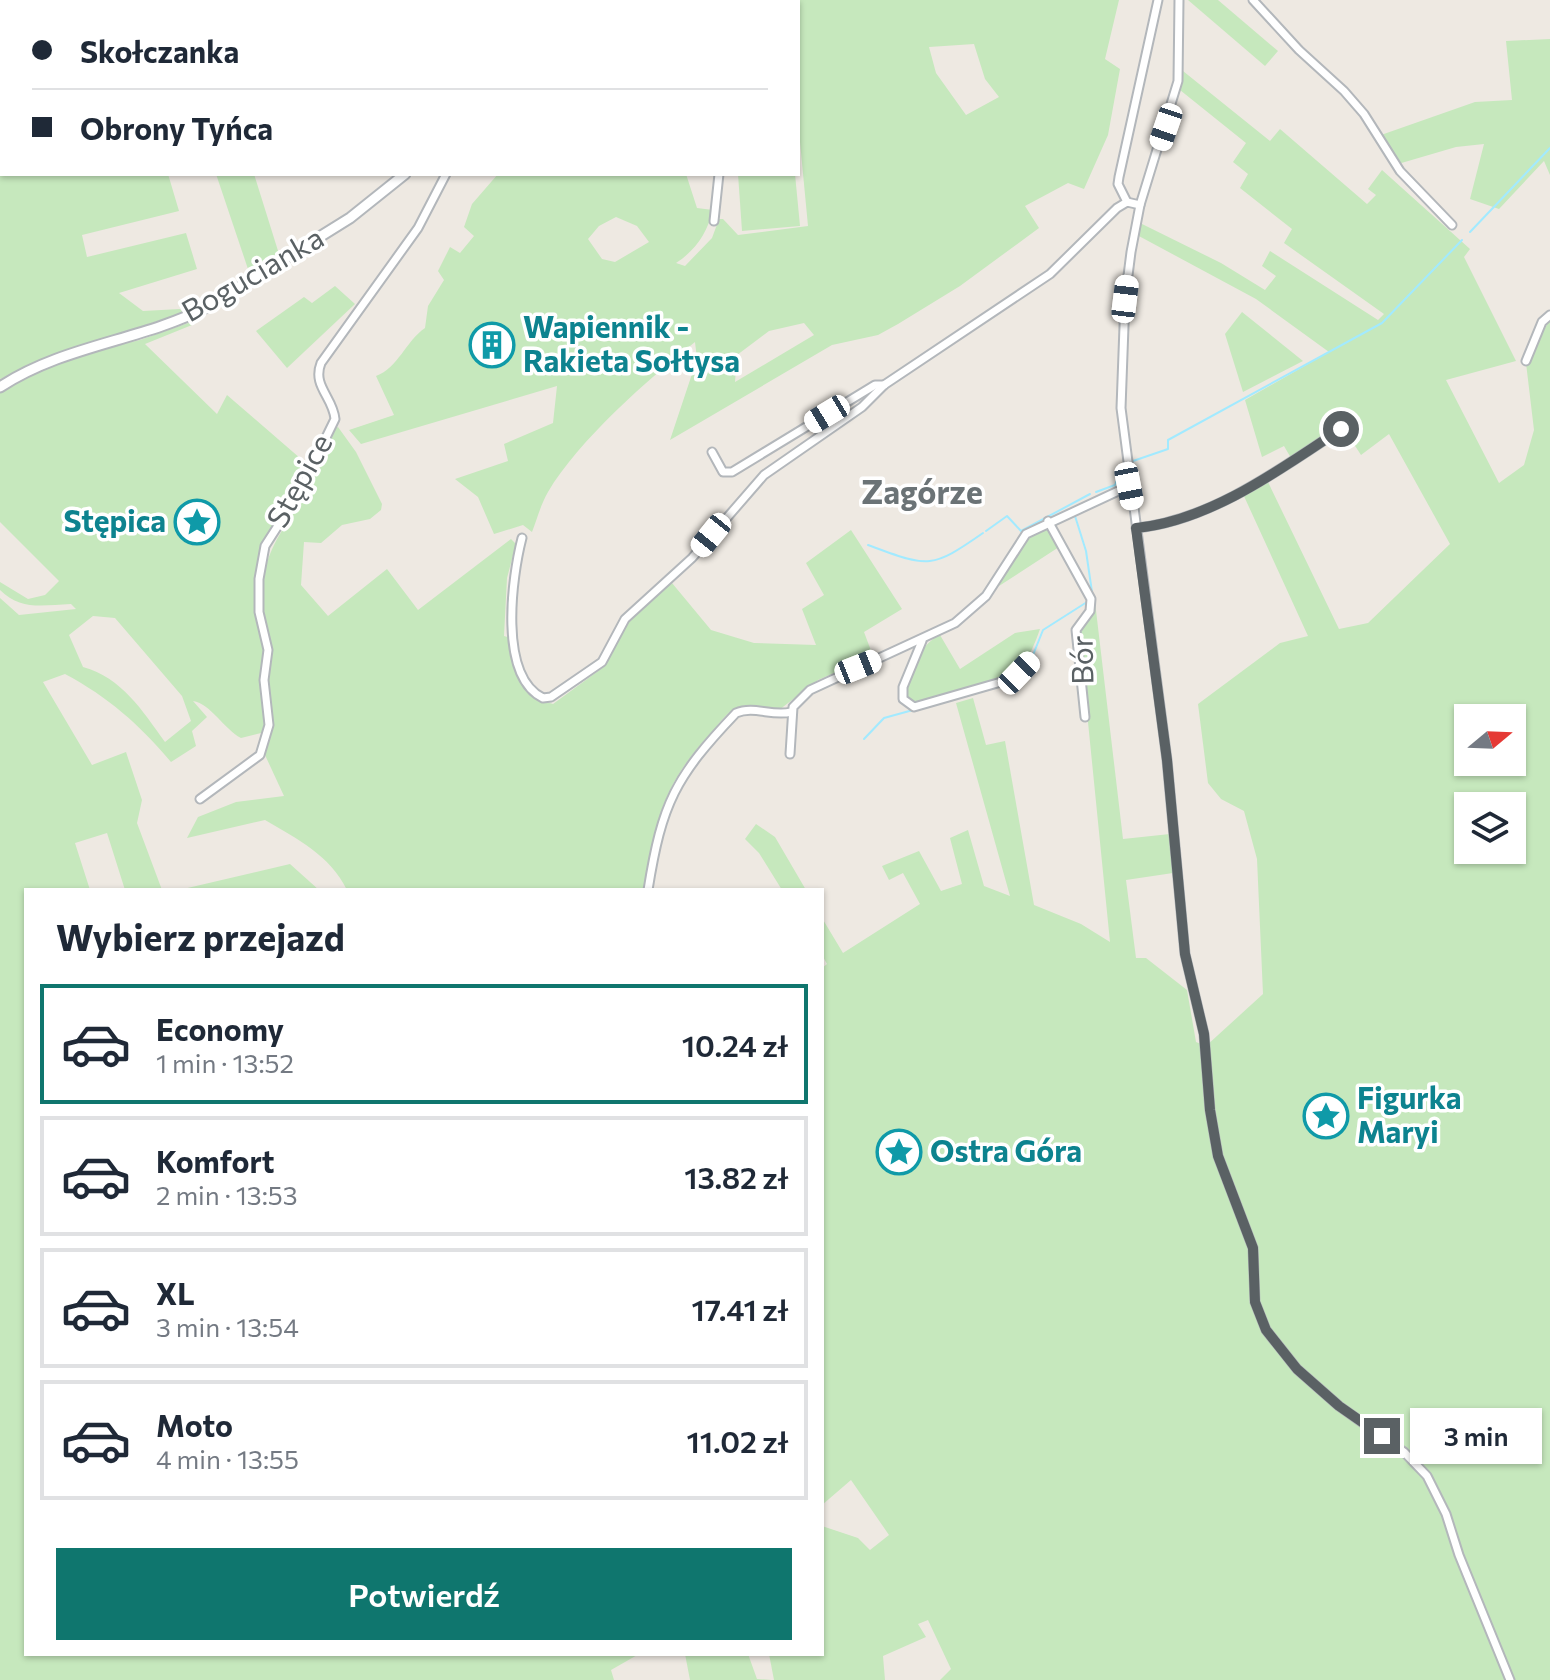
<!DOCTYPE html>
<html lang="pl">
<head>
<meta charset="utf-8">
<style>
	:root { --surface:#fff; --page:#f2f2f3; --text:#1f2937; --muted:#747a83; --line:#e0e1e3; --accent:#0f766e }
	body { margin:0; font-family:Commissioner,sans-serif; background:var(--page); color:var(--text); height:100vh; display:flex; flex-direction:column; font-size:30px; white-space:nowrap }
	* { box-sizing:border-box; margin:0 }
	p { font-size:26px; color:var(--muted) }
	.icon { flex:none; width:44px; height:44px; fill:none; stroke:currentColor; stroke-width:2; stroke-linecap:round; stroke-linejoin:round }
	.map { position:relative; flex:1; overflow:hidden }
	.panel { position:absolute; left:24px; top:888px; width:800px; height:768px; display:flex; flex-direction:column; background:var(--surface); border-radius:0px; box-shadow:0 2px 6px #0004 }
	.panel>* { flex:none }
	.hud { position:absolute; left:0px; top:0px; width:800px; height:176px; box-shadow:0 2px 6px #0004; display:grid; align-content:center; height:176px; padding:0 32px; background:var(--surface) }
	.needle { width:52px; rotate:71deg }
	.tools { position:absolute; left:1454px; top:704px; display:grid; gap:16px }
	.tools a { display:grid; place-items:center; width:72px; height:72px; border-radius:0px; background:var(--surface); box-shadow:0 2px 6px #0004; font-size:40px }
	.end { position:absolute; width:36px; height:36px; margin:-18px; border:10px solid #5a6164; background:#fff; box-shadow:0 0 0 4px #fff }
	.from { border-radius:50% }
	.bubble { position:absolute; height:56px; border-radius:0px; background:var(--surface); box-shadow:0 2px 6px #0004; font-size:26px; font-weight:600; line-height:56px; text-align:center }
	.car { position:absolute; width:24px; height:48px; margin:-24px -12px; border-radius:10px; box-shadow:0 0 6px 2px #0007; background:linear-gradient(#fff 24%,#345 0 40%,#fff 0 76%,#345 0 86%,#fff 0) }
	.hud b { display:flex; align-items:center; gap:28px; height:76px; font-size:30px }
	.hud b+b { border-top:2px solid var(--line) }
	.hud i { width:20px; height:20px; background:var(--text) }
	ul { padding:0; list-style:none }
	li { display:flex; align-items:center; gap:24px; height:120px; margin:0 16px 12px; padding:0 16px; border:4px solid var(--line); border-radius:0px }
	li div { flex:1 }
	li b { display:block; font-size:30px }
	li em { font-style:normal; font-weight:600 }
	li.on { border-color:var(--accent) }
	li>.icon { width:72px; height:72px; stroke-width:1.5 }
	h2 { padding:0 32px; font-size:36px; line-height:96px }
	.button { display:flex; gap:16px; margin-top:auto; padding:16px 32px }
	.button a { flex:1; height:92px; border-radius:0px; background:var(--accent); color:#fff; font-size:32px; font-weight:600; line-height:92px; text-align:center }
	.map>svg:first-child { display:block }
</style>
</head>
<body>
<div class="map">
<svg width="1550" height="1680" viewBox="0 0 1550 1680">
	<rect width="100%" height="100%" fill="#eee9e2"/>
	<!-- green -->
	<g fill="#c6e8bd" fill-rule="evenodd">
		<polygon points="0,0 441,0 2,2 2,174 168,174 179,211 82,235 87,257 186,233 197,269 119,293 143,311 180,309 183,313 62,352 0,379"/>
		<path d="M777,0H1119L1105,59L1120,69L1108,135L1084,189L1068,183L1025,206L1039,228L960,286L898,324L878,335L832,345L670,440L697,359L695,342C648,379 578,441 548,492C541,504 537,519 532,532L523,525L494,534L478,497L455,479L508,461L504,444L553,423L557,386L361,444L349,430L394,415L376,376C398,368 406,341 425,328L428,306L444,280L438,271L450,247L460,253L474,236L464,227L472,204L498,174H686L697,208L713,210C707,233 696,250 676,263L685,266L712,238L719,219H723L738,235L808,226L798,121V2ZM974,44L985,79L999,97L966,115L936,73L929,47ZM616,217L637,226L649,242L615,262L602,259L588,239L599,226ZM804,323L814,335L735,382L737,355L769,331Z"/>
		<polygon points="1188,0 1218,0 1278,51 1265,66"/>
		<polygon points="1550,39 1550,175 1544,161 1499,209 1470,199 1484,144 1456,147 1398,164 1381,135 1475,102 1512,100 1506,41"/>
		<path d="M1183,71L1270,141L1280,129L1367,204L1376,195L1368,189L1382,170L1470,249L1464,257L1516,361L1446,380L1499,483L1524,465L1534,430L1526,363L1550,319V1680H940L951,1669L928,1620L918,1624L926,1637L883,1656L885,1680H774L769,1654H822V1526L858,1538L870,1550L889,1535L851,1480L822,1505V968L827,964L822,955V918L843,953L920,904L903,873L889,880L882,866L919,851L941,891L962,884L950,838L968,830L984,886L1010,896L956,703L973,698L986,745L1005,741L1034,905L1081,924L1110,942L1079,632L1091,618L1095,602L1123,839L1170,834L1173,873L1126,880L1136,958H1146L1187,990L1196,1042L1206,1046L1263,994L1257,859L1244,811L1221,799L1208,783L1198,704L1280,643L1308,636L1243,494L1267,480L1339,629L1368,623L1450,544L1389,434L1361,455L1342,426L1291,458L1284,446L1262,457L1245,400L1329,352L1256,299L1137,235L1140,223L1221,263L1265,290L1276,276L1262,266L1270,251L1378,320L1384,314L1284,243L1292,229L1240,188L1248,174L1233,162L1246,143L1180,90ZM1468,718H1512V762H1468ZM1468,806H1512V850H1468Z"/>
		<polygon points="216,174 254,174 279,254 249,272"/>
		<polygon points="738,174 795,174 800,226 742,231"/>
		<polygon points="335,286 355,304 287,368 256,331 304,297 312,303"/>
		<polygon points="1242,312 1303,361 1243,392 1225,334"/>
		<path d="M191,322L192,325L145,344L217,414L227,395L308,465C268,537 239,562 266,649L271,642C257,593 259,563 289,520L288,512L333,429L338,427L356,452L382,504L381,510L370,519L342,525L321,543L304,542L301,585L328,616L387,569L418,610L511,539L516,544L507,578L504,636L511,638L517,665L534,698L553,704L605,666L625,619L672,583L711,630L754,643L816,645L802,609L824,595L806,563L851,530L902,609L864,632L873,656L818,680L779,710C766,710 748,702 736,708C726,712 718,726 710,734C663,784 654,824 644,890H347C330,855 297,839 265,820L187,838L198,817L236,802L284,796L265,755L269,742L261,733L241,738C224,729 211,704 193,701L207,717L192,731L196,746L171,762C139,724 108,697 65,674L43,682L92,765L126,752L142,800L137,823L162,890H125L107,833L75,843L90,890H26V1654H639L611,1670L614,1680H0V598L19,615L76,609L71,604C43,605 21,611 0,590V582L28,599L45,595L59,581L0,522V390L63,358L140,340ZM93,616L115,618L182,696L191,721L165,742C142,710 122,678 83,667L69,635Z"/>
		<path d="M1046,527L1059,547L999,586C1012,561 1020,540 1046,527Z"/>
		<path d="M1040,629C1035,643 1030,657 1019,668C999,688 943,697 915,704L906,697C904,676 921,643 940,635L960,669L1015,633Z"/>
		<polygon points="756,824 775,837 806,890 782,890 759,853 745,839"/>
		<polygon points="290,864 319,890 179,890"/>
		<polygon points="685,1654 748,1654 757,1679 772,1680 690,1680"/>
	</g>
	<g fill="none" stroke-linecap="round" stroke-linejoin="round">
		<!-- stream -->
		<g stroke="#a2eaff" stroke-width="2">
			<polyline points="1470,232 1550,148"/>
			<polyline points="1133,461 1168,449 1168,440 1382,323 1462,240"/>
			<polyline points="1096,492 1115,485 1123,464"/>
			<polyline points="1075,516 1086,551 1092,592"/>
			<polyline points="986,531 1007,516 1021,531 1090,494"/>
			<path d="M868,545C928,567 930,570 983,533"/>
			<polyline points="1033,655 1043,630 1087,602"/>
			<polyline points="931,706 997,687"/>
			<polyline points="864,739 884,718 913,710"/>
		</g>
		<!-- minor casing -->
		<g stroke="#b3b7bb" stroke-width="11">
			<g id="minor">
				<polyline points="665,0 666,2"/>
				<polyline points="1179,0 1178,81 1140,205 1131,252 1125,299 1121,408 1167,760 1185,954 1204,1034 1210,1110 1218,1156 1253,1248 1255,1302 1266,1330 1297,1369 1339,1406 1404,1452 1427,1476 1446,1514 1459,1555 1510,1680"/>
				<polyline points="1253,0 1299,50 1344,91 1364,114 1400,171 1452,225"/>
				<polyline points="1127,202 1118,184 1119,177 1158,0"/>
				<polyline points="714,221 719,174"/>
				<polyline points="1526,361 1542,322 1550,315"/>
				<polyline points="712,452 723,472 732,472 875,385 884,385"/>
				<polyline points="1048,521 1091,599 1090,611 1076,630 1085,717"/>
				<path d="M1136,528C1210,521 1282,468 1341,429"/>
				<path d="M522,538C512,577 498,676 543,698L551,697L602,662L625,619L692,558L764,475L862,407L884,385L1050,274L1117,208L1127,202L1140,205"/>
				<polyline points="922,641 903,687 903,699 914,707 1008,680 1032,659"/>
				<polyline points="790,754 793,707 810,690 955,623 986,596 1026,534 1129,486"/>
				<path d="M200,799L260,755L269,725L264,680L268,650L259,612V579L265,546L299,493L335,419C333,397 312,386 321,363L418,228L446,174"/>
				<path d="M648,890C662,803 675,777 736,713C754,705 772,717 791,712"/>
			</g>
		</g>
		<!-- tertiary casing -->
		<g stroke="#b3b7bb" stroke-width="13">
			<g id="tertiary">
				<polyline points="519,2 520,0"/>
				<path d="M0,387C64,345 141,341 207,307L350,218L405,174"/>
			</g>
		</g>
		<!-- minor -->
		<use href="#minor" stroke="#fff" stroke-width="7"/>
		<!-- tertiary -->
		<use href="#tertiary" stroke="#fff" stroke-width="9"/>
	</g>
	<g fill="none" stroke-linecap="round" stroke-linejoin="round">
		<!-- route -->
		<path stroke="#5a6164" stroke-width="10" d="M1341,429C1281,469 1210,521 1136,528L1167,760L1185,954L1204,1034L1210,1110L1218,1156L1253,1248L1255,1302L1266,1330L1297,1369L1339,1406L1382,1436"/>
	</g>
	<!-- icons -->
	<defs>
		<g id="building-ring" transform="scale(2.3)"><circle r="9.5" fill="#fff" stroke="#0f9aa8" stroke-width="1.5"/><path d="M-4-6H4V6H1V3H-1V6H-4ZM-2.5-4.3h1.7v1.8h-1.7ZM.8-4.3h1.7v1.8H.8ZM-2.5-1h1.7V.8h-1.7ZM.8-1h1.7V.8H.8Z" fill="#0f9aa8"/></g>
		<g id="sight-ring" transform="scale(2.3)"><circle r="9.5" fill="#fff" stroke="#0f9aa8" stroke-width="1.5"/><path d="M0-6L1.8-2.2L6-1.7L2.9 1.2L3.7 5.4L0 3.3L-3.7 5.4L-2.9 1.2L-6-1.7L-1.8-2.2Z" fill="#0f9aa8"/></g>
	</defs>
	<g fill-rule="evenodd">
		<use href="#building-ring" x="492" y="345"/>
		<use href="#sight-ring" x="197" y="522"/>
		<use href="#sight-ring" x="1326" y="1116"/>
		<use href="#sight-ring" x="899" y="1152"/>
	</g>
	<g text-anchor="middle" stroke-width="7" stroke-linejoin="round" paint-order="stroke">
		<!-- street labels -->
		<g font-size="30" fill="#5a6164" stroke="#fff">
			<text transform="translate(253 275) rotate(-30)" y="10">Bogucianka</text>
			<text transform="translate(300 481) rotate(-61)" y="10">Stępice</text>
			<text transform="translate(1083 660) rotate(-91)" y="10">Bór</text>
		</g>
		<!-- culture labels -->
		<g font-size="30" font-weight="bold" fill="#0d838f" stroke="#fff" text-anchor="start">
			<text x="523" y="338">Wapiennik -<tspan x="523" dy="34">Rakieta Sołtysa</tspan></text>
			<text x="166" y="532" text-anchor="end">Stępica</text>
			<text x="1357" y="1109">Figurka<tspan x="1357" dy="34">Maryi</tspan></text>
			<text x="930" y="1162">Ostra Góra</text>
		</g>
		<!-- neighbourhood labels -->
		<g font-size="32" font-weight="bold" fill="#6b7376" stroke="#fff">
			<text x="922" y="504">Zagórze</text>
		</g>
	</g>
</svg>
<div class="tools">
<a><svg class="needle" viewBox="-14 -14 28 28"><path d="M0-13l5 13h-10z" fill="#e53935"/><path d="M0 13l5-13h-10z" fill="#747a83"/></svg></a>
<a><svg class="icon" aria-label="layers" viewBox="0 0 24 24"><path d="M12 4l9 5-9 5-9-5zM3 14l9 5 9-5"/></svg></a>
</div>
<i class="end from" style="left:1341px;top:429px"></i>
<i class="end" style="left:1382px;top:1436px"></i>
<div class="bubble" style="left:1410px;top:1408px;width:132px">3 min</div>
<i class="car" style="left:1166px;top:127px;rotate:199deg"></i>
<i class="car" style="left:1125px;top:299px;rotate:7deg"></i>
<i class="car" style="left:827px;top:414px;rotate:239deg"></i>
<i class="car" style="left:1129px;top:486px;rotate:169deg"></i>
<i class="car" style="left:711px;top:535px;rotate:219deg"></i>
<i class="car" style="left:858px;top:667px;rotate:68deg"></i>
<i class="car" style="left:1019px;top:673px;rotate:44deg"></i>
<div class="hud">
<b><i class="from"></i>Skołczanka</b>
<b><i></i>Obrony Tyńca</b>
</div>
<section class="panel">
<h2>Wybierz przejazd</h2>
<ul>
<li class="on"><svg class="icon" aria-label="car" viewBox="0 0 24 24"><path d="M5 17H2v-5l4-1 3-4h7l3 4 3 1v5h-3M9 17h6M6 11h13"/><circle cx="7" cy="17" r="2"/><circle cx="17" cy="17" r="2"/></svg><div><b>Economy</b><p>1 min · 13:52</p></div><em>10.24 zł</em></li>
<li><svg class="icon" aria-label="car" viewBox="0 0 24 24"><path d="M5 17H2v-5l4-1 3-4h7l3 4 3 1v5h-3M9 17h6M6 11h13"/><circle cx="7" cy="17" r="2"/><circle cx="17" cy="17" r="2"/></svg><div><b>Komfort</b><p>2 min · 13:53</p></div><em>13.82 zł</em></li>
<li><svg class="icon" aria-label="car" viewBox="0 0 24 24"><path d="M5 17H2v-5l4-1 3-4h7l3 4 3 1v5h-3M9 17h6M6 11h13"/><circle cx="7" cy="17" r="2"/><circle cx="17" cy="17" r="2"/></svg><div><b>XL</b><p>3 min · 13:54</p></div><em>17.41 zł</em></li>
<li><svg class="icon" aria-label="car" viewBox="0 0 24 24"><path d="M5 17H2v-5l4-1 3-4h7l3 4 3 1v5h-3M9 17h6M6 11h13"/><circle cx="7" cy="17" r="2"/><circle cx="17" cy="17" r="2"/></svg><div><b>Moto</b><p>4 min · 13:55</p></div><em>11.02 zł</em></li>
</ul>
<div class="button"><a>Potwierdź</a></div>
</section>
</div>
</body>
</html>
